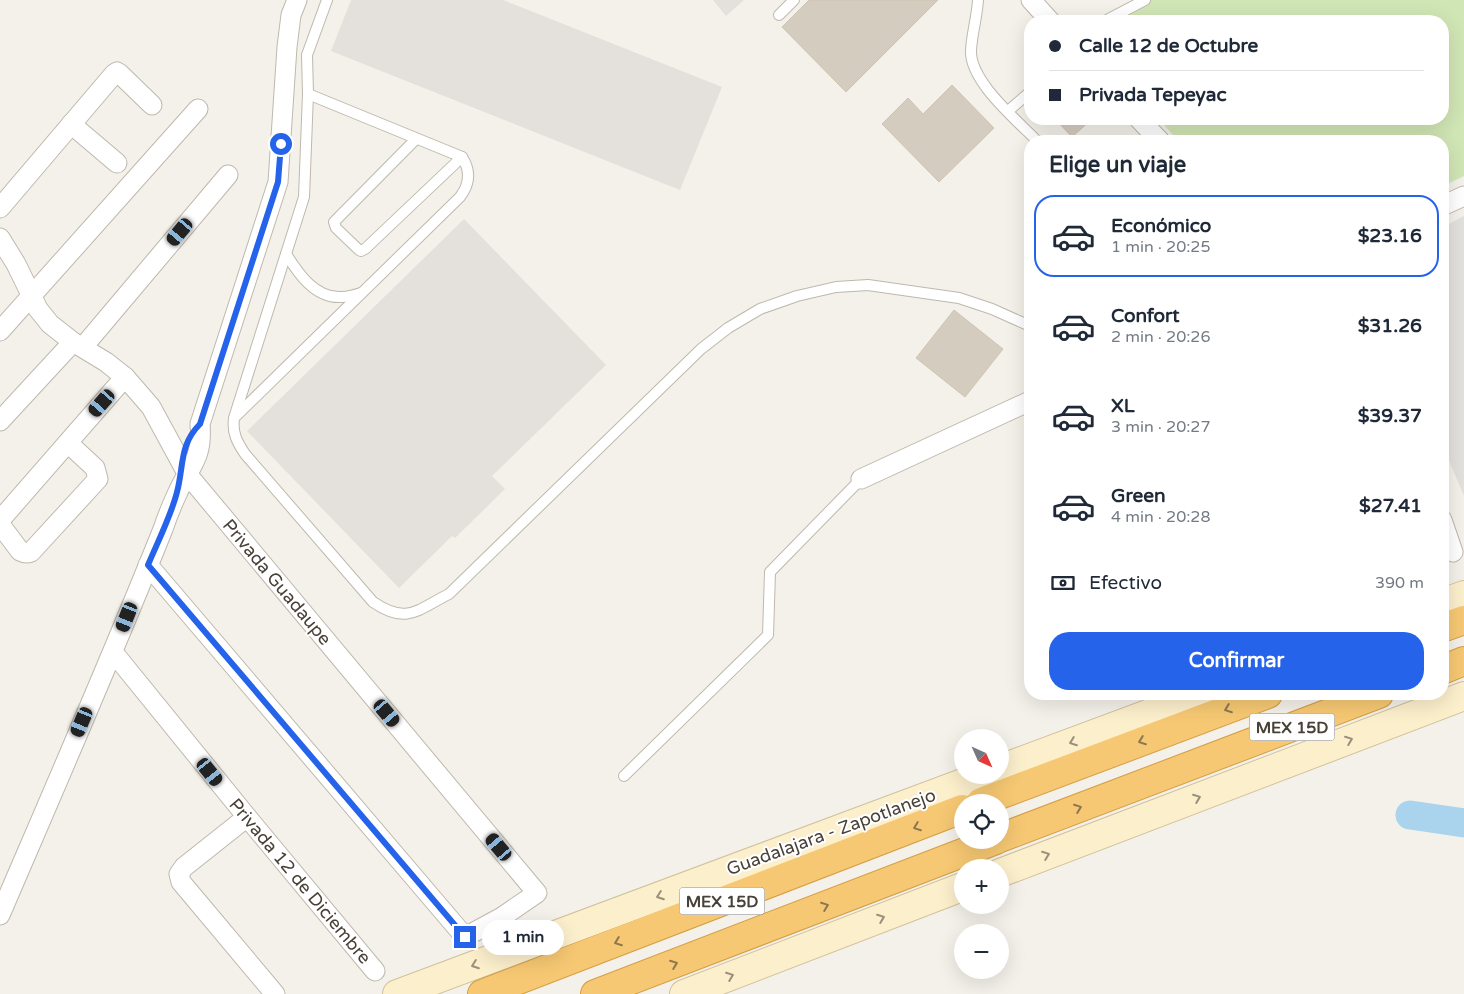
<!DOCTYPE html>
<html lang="es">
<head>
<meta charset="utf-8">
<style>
	:root { --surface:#fff; --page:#f2f2f3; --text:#1f2937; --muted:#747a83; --line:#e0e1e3; --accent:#2563eb }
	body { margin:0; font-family:"Varela Round",sans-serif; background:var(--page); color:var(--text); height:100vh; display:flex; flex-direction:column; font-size:19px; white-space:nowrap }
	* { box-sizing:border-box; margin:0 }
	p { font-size:16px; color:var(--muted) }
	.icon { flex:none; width:28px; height:28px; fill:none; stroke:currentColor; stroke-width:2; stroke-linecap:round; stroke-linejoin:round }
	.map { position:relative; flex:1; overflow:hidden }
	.panel { position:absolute; left:1024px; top:135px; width:425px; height:565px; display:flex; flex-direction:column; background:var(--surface); border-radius:20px; box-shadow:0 5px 20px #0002 }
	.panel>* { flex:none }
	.banner { position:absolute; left:1024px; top:15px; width:425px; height:110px; border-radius:20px; box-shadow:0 5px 20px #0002; display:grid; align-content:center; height:110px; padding:0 25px; background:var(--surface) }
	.needle { width:32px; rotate:135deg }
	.buttons { position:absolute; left:954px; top:729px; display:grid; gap:10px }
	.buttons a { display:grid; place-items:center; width:55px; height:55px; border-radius:50%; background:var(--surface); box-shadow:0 5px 20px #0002; font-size:25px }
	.end { position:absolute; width:22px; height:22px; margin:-11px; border:6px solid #2563eb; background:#fff; box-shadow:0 0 0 2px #fff }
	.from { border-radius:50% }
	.bubble { position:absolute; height:35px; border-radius:18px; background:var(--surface); box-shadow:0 5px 20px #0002; font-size:16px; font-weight:800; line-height:35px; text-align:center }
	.car { position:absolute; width:15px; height:30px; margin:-15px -8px; border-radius:6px; box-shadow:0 0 4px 1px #0007; background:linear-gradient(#222 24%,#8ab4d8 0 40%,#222 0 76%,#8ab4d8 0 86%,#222 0) }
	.banner b { display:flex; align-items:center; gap:18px; height:48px; font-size:19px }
	.banner b+b { border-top:1px solid var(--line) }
	.banner i { width:12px; height:12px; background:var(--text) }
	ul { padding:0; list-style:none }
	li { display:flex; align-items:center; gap:15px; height:82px; margin:0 10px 8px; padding:0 15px; border:2px solid transparent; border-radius:20px }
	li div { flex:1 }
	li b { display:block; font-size:19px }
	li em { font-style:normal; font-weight:800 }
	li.current { border-color:var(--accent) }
	li>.icon { width:45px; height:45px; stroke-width:1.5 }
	h2 { padding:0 25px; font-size:22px; line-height:60px }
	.pay { display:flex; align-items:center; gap:12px; height:55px; padding:0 25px; font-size:19px }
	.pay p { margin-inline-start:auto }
	.primary-button { display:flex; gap:10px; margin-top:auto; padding:10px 25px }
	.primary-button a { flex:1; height:58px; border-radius:20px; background:var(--accent); color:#fff; font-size:20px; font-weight:800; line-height:58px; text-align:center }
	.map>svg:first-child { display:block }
</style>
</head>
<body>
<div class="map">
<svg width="1464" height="994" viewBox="0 0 1464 994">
	<rect width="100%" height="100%" fill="#f4f1ea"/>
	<!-- industrial -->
	<g fill="#e4e0db">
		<polygon points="351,0 503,0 722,87 680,190 331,51"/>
		<polygon points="713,0 744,0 726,16"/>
		<polygon points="464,219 606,365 492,476 505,489 455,538 452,536 399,588 247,431"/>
	</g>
	<!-- green -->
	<polygon fill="#d1e6b5" points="1136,0 1464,0 1464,176 1443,186 1442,141 1178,141 1159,119 1442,119 1442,21 1092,21"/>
	<!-- parking -->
	<polygon fill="#e3e1de" points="1464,216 1464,496 1442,444 1443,227"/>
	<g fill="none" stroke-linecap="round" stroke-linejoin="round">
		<!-- river -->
		<polyline stroke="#aad3ed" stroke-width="29" points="1410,815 1464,823"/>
	</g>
	<!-- building -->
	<g fill="#d5ccc0" stroke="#cfc4b3">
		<polygon points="809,0 938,0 846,92 782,27"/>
		<polygon points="952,85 994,128 939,182 882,124 908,98 923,114"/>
		<polygon points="1055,119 1092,119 1072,137"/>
		<polygon points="954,310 1003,349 965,397 916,358"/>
	</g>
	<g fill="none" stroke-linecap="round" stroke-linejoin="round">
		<!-- lane casing -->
		<g stroke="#bfb8ad" stroke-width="12">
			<g id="lane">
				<path d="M327,0L307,55L308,94L304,197L234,418C232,433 237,442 245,454L373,602C407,625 417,610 449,594L701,349L728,328L760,309L797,296L836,287L868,285L959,298L992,309L1030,326"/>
				<path d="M978,0C977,17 972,33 971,50C969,81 1017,120 1037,141"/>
				<polyline points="779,15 794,0"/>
				<polyline points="1105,21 1145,0"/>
				<polyline points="1008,111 1030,92"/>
				<polyline points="416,139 334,222 336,228 359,250 361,251 365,249 462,157"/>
				<path d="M286,254C298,273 315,299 342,297C348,297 355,295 361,293"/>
				<path d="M236,416L460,197C470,184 471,171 462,157L308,94"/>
				<polyline points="624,776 768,635 770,572 861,479"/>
			</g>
		</g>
		<!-- street casing -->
		<g stroke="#bfb8ad" stroke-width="21">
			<g id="street">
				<polyline points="1031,0 1050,21"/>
				<polyline points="1139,119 1160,141"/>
				<polyline points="71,124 117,163"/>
				<polyline points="1442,206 1464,196"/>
				<polyline points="0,208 114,74 117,72 120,74 152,105"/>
				<polyline points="0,238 16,264 38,309 50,324 73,342 106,362 125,377 151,407 188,475 537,893 502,917 465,937 148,565"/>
				<polyline points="0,331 198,109"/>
				<polyline points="83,347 228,175"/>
				<polyline points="0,421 73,342"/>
				<path d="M68,443L95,468L98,479L31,552C27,554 24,553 20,551L2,527L0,524L2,518L125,377"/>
				<polyline points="861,479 1030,401"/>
				<polyline points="1442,520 1453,552"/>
				<polyline points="113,652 247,817 375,971"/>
				<polyline points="247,817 184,867 179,874 181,882 275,994"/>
				<path d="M0,915C55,787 111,659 163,529C167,517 172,505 177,494C190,465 203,459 200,424L278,182L287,47L291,15L297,0"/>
			</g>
		</g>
		<!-- secondary casing -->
		<g stroke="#d1c29c" stroke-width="30">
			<g id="secondary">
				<polyline points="1442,603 1464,595"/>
				<polyline points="1000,769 1201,694"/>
				<polyline points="1000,873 1464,696"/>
				<polyline points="397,994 984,775"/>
				<polyline points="684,994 962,887"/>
			</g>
		</g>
		<!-- highway casing -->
		<g stroke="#d59d43" stroke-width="30">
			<g id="highway">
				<polyline points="1442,628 1464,620"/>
				<polyline points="1442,670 1464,661"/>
				<polyline points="981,802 1268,694"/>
				<polyline points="1000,838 1379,694"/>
				<polyline points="482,994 962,809"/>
				<polyline points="595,994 996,840"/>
			</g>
		</g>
		<!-- lane -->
		<use href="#lane" stroke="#fff" stroke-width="10"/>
		<!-- street -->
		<use href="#street" stroke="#fff" stroke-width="19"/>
		<!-- secondary -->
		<use href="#secondary" stroke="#fcefcc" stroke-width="28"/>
		<!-- highway -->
		<use href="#highway" stroke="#f6c873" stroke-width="28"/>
	</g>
	<!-- one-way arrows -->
	<defs><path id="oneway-chevron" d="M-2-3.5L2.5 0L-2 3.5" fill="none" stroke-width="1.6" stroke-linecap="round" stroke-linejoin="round" transform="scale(1.25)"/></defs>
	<g stroke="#8e7750">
		<use href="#oneway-chevron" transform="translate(1228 709) rotate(159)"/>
		<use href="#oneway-chevron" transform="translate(1142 741) rotate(159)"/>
		<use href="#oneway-chevron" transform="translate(1078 808) rotate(-21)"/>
		<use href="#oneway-chevron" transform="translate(917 827) rotate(159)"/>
		<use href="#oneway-chevron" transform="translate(825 906) rotate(-21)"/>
		<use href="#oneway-chevron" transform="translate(618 942) rotate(159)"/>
		<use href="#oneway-chevron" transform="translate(674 964) rotate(-21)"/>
	</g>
	<g stroke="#998f7b">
		<use href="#oneway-chevron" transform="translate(1349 740) rotate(-21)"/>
		<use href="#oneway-chevron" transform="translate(1073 742) rotate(159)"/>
		<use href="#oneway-chevron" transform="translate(1197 798) rotate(-21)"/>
		<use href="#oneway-chevron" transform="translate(1046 855) rotate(-21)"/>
		<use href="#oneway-chevron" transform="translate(660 896) rotate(160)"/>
		<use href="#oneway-chevron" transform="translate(881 918) rotate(-21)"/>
		<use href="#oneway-chevron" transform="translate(475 965) rotate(160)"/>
		<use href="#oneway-chevron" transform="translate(730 976) rotate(-21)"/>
	</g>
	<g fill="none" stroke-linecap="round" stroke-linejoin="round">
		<!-- route -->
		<path stroke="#2563eb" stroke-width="6" d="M281,144L278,182L200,424C179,445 184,466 177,492C171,516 158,541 148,565L465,937"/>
	</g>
	<g text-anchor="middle" stroke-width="4" stroke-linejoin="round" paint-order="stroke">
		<!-- shield labels -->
		<g fill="#fff" stroke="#7f7a74" stroke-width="1">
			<rect x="1249.5" y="713.5" width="85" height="27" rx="4"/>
			<rect x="679.5" y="887.5" width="85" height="27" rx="4"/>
		</g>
		<g font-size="16" font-weight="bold" fill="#484138">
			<text x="1292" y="733">MEX 15D</text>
			<text x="722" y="907">MEX 15D</text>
		</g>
		<!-- street labels -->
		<g font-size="18" fill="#484138" stroke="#fff">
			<text transform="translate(277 582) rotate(50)" y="6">Privada Guadaupe</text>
			<text transform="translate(831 832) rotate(-20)" y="6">Guadalajara - Zapotlanejo</text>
			<text transform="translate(300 881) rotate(50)" y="6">Privada 12 de Diciembre</text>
		</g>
	</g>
</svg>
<div class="buttons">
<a><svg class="needle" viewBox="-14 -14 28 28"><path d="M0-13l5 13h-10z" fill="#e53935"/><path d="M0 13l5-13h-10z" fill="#747a83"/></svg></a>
<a><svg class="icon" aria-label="locate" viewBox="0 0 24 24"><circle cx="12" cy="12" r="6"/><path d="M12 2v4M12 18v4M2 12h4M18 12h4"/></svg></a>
<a>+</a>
<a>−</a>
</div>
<i class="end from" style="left:281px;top:144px"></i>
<i class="end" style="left:465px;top:937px"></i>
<div class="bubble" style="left:482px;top:920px;width:82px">1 min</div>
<i class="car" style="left:180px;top:232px;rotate:220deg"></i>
<i class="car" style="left:102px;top:403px;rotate:221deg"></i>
<i class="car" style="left:127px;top:617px;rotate:202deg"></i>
<i class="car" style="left:387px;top:713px;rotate:140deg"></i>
<i class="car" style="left:82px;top:722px;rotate:203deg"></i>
<i class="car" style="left:210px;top:772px;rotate:141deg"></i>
<i class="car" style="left:499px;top:847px;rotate:320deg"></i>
<div class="banner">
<b><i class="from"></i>Calle 12 de Octubre</b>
<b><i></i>Privada Tepeyac</b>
</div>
<section class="panel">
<h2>Elige un viaje</h2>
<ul>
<li class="current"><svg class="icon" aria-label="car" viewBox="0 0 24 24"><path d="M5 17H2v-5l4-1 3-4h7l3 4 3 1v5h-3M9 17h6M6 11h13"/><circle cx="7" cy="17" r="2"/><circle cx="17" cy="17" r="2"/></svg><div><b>Económico</b><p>1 min · 20:25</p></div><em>$23.16</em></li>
<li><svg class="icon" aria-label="car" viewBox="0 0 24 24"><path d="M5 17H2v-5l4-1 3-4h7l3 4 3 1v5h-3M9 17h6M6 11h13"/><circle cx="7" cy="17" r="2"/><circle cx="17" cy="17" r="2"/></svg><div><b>Confort</b><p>2 min · 20:26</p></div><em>$31.26</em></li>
<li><svg class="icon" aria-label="car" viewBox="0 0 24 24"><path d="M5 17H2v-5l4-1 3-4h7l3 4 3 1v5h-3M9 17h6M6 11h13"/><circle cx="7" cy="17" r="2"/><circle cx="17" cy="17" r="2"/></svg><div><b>XL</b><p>3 min · 20:27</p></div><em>$39.37</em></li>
<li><svg class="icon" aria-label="car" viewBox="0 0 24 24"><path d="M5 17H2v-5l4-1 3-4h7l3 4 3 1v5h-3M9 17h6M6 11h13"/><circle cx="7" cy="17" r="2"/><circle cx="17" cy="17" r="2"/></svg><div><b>Green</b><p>4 min · 20:28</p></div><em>$27.41</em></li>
</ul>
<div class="pay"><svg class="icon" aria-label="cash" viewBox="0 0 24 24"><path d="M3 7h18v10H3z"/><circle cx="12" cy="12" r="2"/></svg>Efectivo<p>390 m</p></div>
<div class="primary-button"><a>Confirmar</a></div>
</section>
</div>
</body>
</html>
